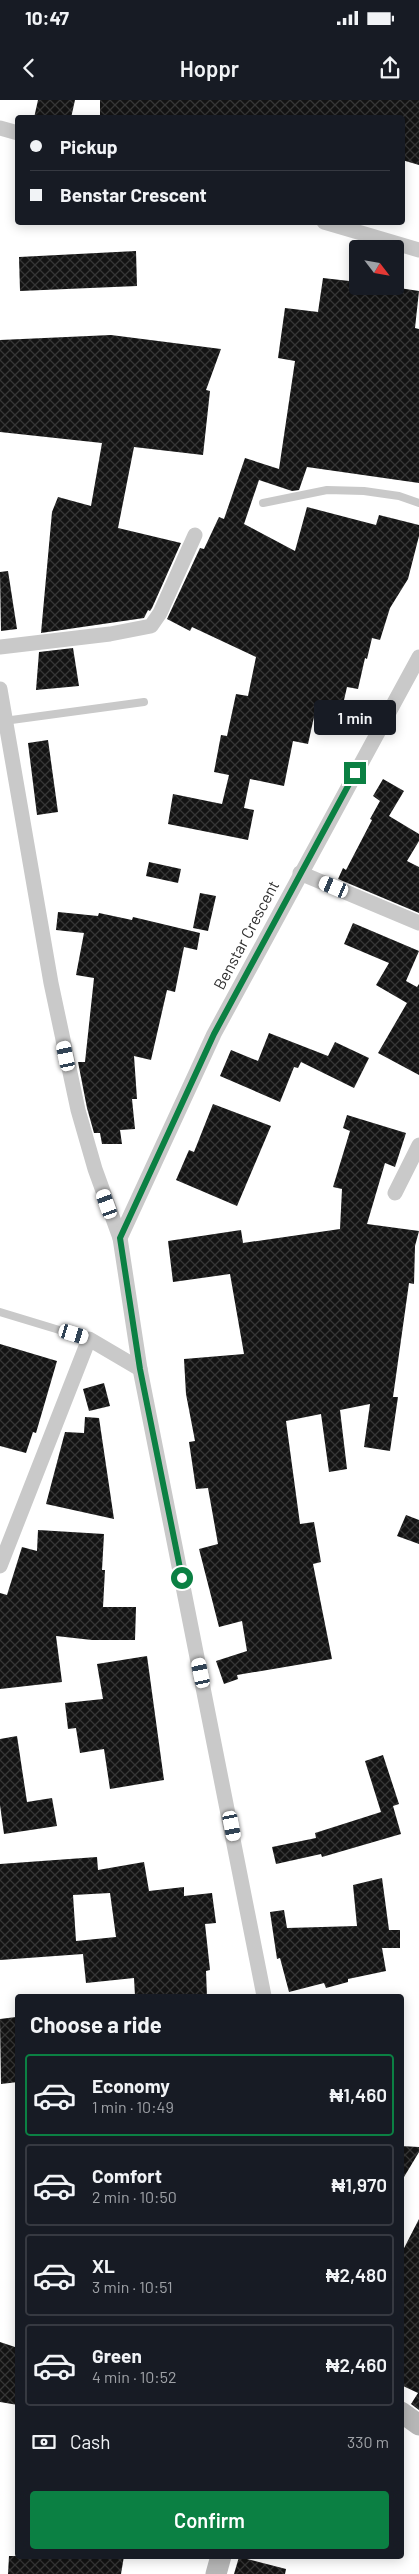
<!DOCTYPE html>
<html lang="en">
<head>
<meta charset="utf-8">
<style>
	:root { --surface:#171b24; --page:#20242c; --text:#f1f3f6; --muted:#9ea1a6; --line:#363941; --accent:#0b8043 }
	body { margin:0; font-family:Barlow,sans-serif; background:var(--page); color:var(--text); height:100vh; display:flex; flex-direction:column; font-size:19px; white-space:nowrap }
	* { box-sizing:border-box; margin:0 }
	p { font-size:16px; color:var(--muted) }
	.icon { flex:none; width:28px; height:28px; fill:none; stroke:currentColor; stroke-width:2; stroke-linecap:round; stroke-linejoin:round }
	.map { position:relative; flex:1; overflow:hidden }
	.side { position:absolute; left:15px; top:1894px; width:389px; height:565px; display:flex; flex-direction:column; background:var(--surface); border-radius:5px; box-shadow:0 2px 12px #0003 }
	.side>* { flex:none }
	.guide { position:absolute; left:15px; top:15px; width:390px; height:110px; border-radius:5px; box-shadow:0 2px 12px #0003; display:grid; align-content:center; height:110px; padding:0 15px; background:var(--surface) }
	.needle { width:32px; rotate:121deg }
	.controls { position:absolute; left:349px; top:140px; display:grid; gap:10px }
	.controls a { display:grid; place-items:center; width:55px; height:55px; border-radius:5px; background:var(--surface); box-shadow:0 2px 12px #0003; font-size:25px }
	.end { position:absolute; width:22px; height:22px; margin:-11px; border:6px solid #0b8043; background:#fff; box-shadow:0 0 0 2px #fff }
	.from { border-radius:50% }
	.bubble { position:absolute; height:35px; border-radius:5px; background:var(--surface); box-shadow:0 2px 12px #0003; font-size:16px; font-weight:600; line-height:35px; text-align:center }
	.car { position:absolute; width:15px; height:30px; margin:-15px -8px; border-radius:6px; box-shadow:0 0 4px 1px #0007; background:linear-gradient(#fff 24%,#345 0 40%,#fff 0 76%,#345 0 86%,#fff 0) }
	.guide b { display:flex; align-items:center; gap:18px; height:48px; font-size:19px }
	.guide b+b { border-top:1px solid var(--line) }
	.guide i { width:12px; height:12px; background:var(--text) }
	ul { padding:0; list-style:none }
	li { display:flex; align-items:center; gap:15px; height:82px; margin:0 10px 8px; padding:0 5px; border:2px solid var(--line); border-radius:5px }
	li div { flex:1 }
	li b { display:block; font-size:19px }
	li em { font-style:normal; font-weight:600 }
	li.active { border-color:var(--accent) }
	li>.icon { width:45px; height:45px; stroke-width:1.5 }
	h2 { padding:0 15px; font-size:22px; line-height:60px }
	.pay { display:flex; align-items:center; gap:12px; height:55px; padding:0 15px; font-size:19px }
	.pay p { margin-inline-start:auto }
	.cta { display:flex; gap:10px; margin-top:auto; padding:10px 15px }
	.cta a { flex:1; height:58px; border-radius:5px; background:var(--accent); color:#fff; font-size:20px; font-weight:600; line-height:58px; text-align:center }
	.status { display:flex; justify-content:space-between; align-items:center; height:35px; padding:0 25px; background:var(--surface); direction:ltr }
	.status svg { height:14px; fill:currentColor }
	header { display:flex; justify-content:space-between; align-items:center; height:65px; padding:0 15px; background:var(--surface); font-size:22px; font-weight:600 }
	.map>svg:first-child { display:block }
</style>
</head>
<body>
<div class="status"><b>10:47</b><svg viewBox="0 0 49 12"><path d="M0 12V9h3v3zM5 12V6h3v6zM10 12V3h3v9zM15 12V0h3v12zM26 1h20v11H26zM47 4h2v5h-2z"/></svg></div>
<header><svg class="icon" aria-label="back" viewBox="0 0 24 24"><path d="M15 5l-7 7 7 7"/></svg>Hoppr<svg class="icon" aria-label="share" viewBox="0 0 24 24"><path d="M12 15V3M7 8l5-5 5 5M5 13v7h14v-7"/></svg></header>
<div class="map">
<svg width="419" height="2474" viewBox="0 0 419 2474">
	<defs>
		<pattern id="building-cross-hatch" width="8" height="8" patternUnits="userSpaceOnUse" patternTransform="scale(1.25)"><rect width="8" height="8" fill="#131313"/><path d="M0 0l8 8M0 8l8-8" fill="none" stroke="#363636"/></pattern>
	</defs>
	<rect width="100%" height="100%" fill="#fff"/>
	<!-- building -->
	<g fill="url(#building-cross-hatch)" fill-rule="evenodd">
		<polygon points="38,0 75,0 71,18 34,18"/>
		<polygon points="100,0 419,0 419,65 402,60 402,18 100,18"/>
		<polygon points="136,151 137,186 20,191 19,157"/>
		<polygon points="323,178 358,182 358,186 386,186 419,191 415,228 419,229 419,383 307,367 299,390 292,391 259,380 244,424 295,451 307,407 376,425 379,415 419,425 419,436 408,479 390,508 380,540 372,538 367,559 365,558 358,589 347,587 341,613 316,608 308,644 293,641 284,686 250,679 244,708 254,710 248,740 168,724 173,694 222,704 229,675 214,672 221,635 227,636 236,594 248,596 256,557 192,527 190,531 167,519 200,448 204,449 219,417 224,419 245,358 279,369 295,261 278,258 285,208 318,212"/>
		<polygon points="111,235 221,249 206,290 210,291 203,355 134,347 118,428 181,443 152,508 150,511 148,510 144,518 41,533 52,412 58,397 91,406 102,343 0,332 0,240"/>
		<polygon points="8,471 17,529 1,531 0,472"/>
		<polygon points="73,548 79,586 36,590 39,552"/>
		<polygon points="48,640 58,712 37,715 28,643"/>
		<polygon points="383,679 404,691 389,716 419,734 419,741 407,761 419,767 419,813 338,779 343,768 346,770 372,720 370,719 380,701 373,696"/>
		<polygon points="149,762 181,769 178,783 146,776"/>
		<polygon points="200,793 216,796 208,831 193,828"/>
		<polygon points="58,812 98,816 99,813 132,820 133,817 200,833 197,850 184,847 175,892 167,890 151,960 134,956 137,999 132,999 135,1029 120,1030 122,1044 102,1044 100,1033 94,1033 87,1008 78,962 85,962 94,878 76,875 84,833 56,830"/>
		<polygon points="353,823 419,851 406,881 417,887 419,884 419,975 378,953 407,903 376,885 389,863 344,844"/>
		<polygon points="269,933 328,956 335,942 369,958 354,988 301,962 298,968 294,967 280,1002 220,976 231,950 258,961"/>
		<polygon points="213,1004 271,1026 237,1106 176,1080 189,1050 194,1052"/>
		<polygon points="347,1015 406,1033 395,1067 385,1063 367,1124 419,1131 415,1146 414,1184 409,1183 393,1297 398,1297 390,1351 364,1347 370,1304 340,1310 347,1369 329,1372 321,1314 286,1321 300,1424 314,1422 321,1462 313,1464 332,1559 237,1575 238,1579 224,1584 216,1561 247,1551 242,1521 219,1527 199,1449 218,1444 208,1388 196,1389 189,1342 195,1341 186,1294 184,1259 244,1254 230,1174 173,1182 168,1141 241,1130 243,1143 340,1129 342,1089 333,1087 350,1031 343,1028"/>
		<polygon points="0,1244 57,1261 36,1333 33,1332 26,1353 0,1346"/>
		<polygon points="104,1283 110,1306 89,1311 83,1289"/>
		<polygon points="85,1317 99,1318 114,1419 46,1404 65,1332 84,1333"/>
		<polygon points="406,1415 419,1420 419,1444 397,1436"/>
		<polygon points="38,1430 104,1434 102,1470 105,1470 103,1507 136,1507 135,1540 92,1540 56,1536 62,1582 0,1589 0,1493 7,1495 22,1447 37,1451"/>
		<polygon points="147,1556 164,1680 110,1689 104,1649 80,1653 76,1628 68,1629 65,1603 103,1599 97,1564"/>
		<polygon points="17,1636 27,1702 52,1698 57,1726 4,1734 0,1705 0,1639"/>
		<polygon points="383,1655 399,1704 393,1706 401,1734 322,1757 321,1754 276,1764 272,1747 316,1738 315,1733 381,1712 365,1661"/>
		<path d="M97,1757L98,1770L144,1762L149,1791L184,1787V1796L212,1793L216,1823L205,1824L210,1870L206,1871L207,1896H135L134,1878L86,1883L83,1854L0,1860V1764ZM110,1793L116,1837L76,1841L73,1795Z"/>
		<polygon points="382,1778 389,1830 400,1830 400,1848 382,1848 386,1871 348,1879 348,1882 326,1888 324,1883 289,1892 280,1858 277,1859 270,1812 284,1810 287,1828 357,1826 353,1785"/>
		<polygon points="16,1917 18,1982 1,1984 0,1919"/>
		<polygon points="401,2046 419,2047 419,2052 401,2082"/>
		<polygon points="419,2119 419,2310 411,2304 418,2293 401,2285 401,2154"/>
		<polygon points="0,2242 18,2248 18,2305 0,2302"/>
		<polygon points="9,2456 124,2456 121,2474 8,2474"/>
		<polygon points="239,2457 286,2469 285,2474 234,2474"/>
	</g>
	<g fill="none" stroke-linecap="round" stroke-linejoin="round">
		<!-- service -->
		<g stroke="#c9c9c9" stroke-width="8">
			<polyline points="263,403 327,390 364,391 399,396 419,403"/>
			<polyline points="4,621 144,602"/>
			<polyline points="0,1212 89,1239"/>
		</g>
		<!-- minor -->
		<g stroke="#c9c9c9" stroke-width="15">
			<polyline points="0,28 18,33"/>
			<polyline points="324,122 419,150"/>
			<polyline points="0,547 110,534 151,526 160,513 195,435"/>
			<polyline points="0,589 51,883 78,1010 95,1069 120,1138 140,1269 264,1896"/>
			<polyline points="300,773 419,823"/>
			<polyline points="395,1093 419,1045"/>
			<polyline points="120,1138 214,934 419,557"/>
			<polyline points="0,1466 89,1239 140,1269"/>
		</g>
		<!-- secondary -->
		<g stroke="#b6b6b6" stroke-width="21">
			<polyline points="401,2312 419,2325"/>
			<polyline points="216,2474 221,2456"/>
		</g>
	</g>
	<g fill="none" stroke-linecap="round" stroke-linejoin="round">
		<!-- route -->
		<polyline stroke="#0b8043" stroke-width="6" points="182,1478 140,1269 120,1138 214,934 355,673"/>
	</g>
	<g text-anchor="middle" stroke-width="5" stroke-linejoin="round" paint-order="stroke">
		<!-- street labels -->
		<g font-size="16" fill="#2c2c2c" stroke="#fff">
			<text transform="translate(246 835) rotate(-62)" y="6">Benstar Crescent</text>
		</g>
	</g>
</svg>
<div class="controls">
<a><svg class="needle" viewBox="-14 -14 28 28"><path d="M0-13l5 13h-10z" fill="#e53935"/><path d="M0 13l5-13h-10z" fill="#9ea1a6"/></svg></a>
</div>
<i class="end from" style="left:182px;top:1478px"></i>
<i class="end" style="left:355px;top:673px"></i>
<div class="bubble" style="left:314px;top:600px;width:82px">1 min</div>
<i class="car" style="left:334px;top:787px;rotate:293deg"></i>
<i class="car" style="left:66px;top:956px;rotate:348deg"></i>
<i class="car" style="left:107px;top:1104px;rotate:340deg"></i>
<i class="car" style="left:74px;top:1234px;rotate:107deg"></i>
<i class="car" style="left:201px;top:1573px;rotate:348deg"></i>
<i class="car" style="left:232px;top:1726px;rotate:169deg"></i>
<div class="guide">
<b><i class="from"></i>Pickup</b>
<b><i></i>Benstar Crescent</b>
</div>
<section class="side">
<h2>Choose a ride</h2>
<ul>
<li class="active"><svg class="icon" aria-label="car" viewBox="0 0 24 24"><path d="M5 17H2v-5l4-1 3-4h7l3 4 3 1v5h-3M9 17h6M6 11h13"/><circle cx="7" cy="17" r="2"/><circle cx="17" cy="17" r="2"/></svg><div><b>Economy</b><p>1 min · 10:49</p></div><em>₦1,460</em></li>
<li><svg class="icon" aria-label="car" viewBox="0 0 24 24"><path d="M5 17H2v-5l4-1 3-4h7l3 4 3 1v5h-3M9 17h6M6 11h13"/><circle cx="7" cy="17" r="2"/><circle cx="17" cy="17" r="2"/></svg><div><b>Comfort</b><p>2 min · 10:50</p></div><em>₦1,970</em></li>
<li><svg class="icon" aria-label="car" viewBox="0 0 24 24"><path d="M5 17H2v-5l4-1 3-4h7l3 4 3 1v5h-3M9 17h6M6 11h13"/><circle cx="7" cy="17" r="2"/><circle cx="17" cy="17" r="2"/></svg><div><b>XL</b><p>3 min · 10:51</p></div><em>₦2,480</em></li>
<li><svg class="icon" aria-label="car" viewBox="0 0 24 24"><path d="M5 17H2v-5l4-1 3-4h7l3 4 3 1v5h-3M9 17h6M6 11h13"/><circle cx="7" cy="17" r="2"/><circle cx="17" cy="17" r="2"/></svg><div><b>Green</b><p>4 min · 10:52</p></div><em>₦2,460</em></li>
</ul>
<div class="pay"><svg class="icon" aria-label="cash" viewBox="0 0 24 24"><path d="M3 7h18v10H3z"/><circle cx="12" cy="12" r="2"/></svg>Cash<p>330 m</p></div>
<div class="cta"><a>Confirm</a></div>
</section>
</div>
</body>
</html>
